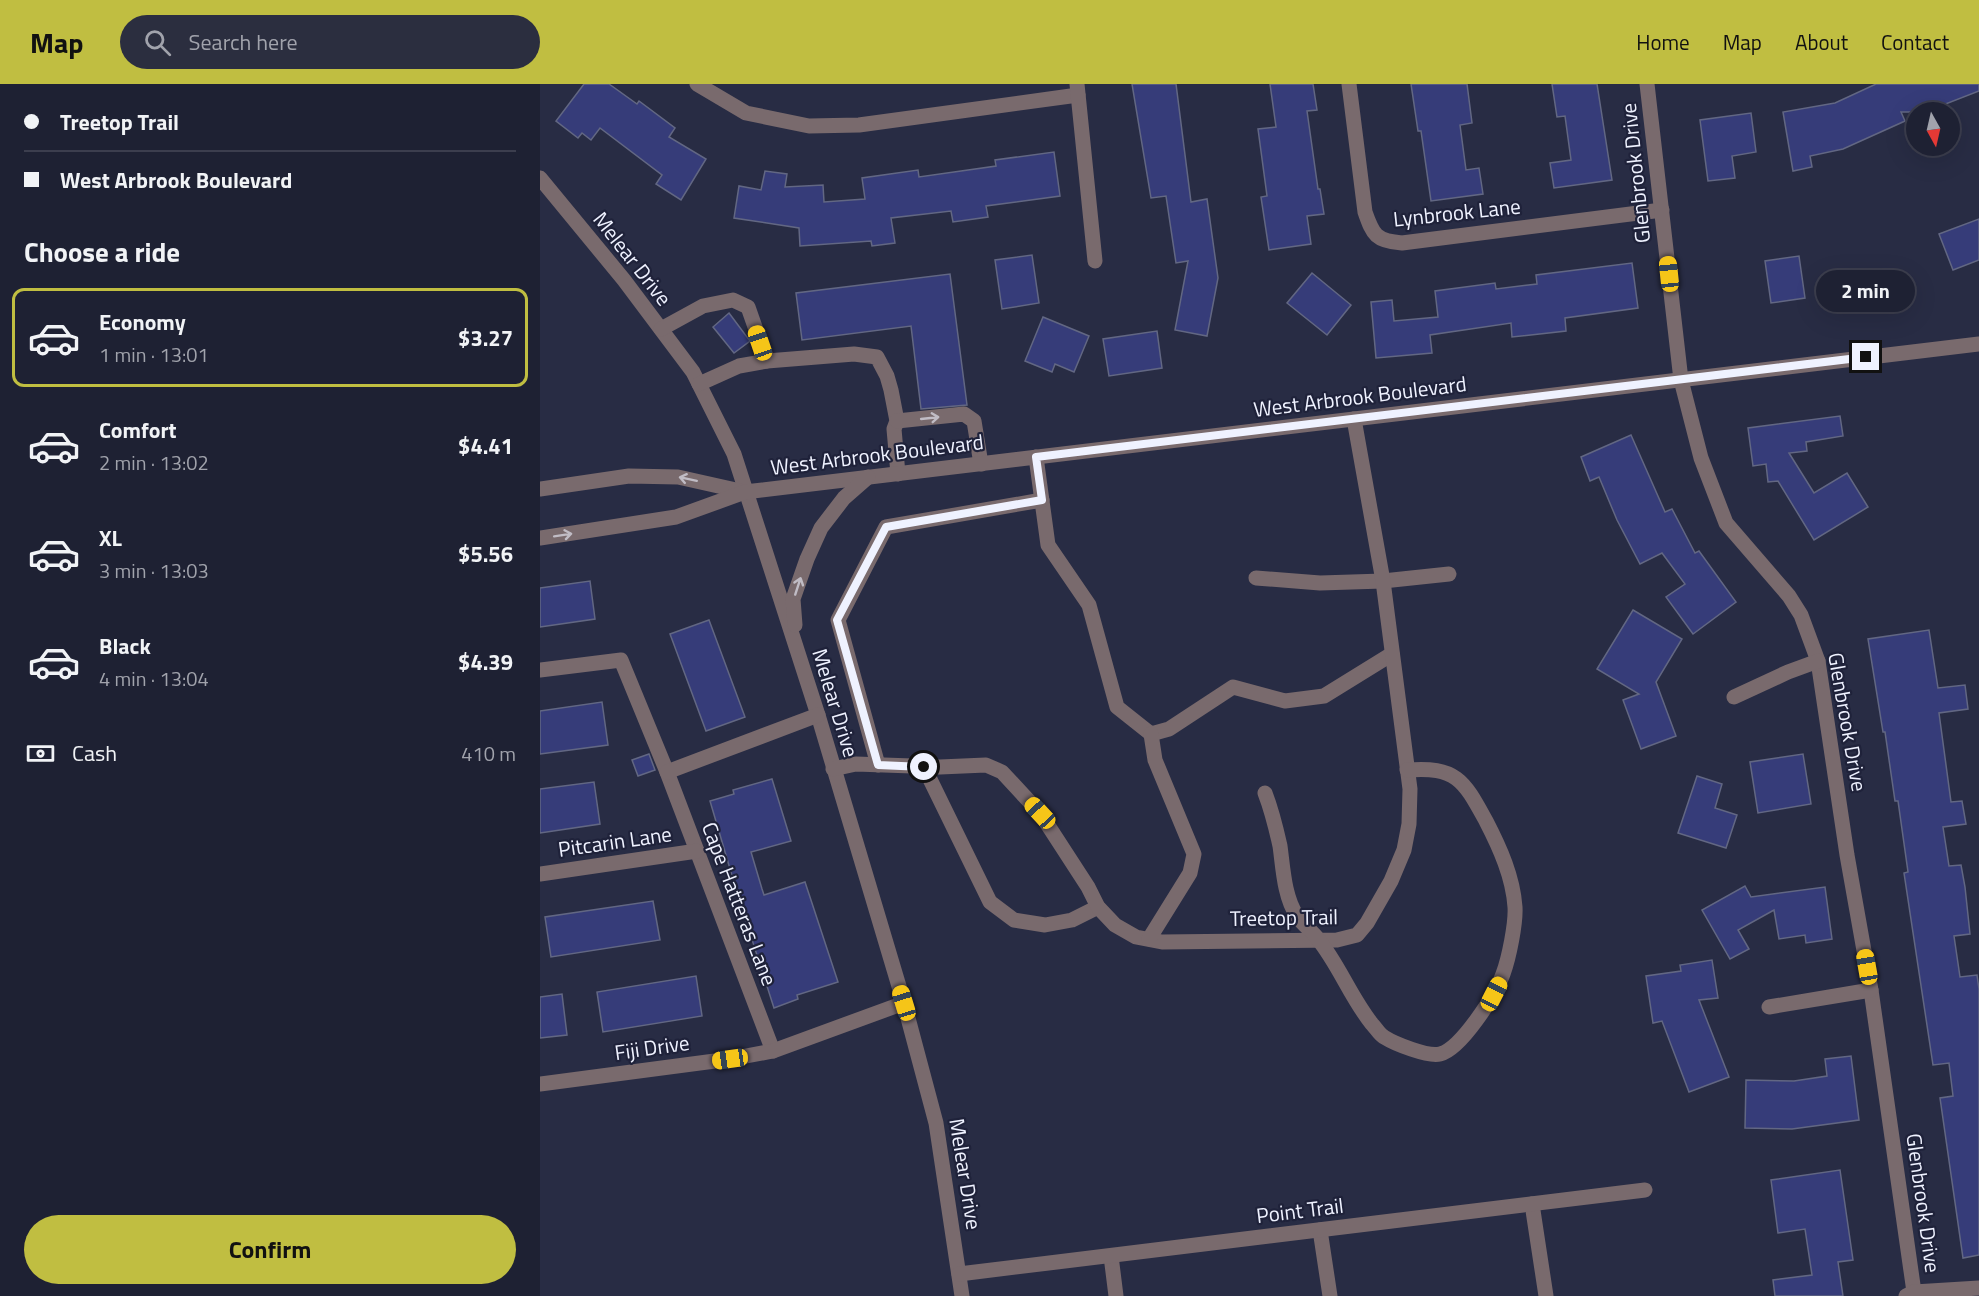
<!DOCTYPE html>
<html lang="en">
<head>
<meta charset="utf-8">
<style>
	:root { --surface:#1e2133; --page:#2b2e3f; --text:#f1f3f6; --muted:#a1a3ac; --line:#3c3e4e; --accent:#c0be41 }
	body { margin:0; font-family:"Titillium Web",sans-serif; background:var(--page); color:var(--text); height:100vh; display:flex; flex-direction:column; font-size:22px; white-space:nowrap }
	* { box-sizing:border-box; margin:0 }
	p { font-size:20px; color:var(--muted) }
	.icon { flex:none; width:33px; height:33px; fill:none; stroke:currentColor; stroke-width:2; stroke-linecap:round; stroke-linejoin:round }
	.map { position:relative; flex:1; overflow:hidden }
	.drawer { display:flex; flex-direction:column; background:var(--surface); width:540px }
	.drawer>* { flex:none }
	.hud { display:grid; align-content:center; height:132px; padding:0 24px; background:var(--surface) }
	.needle { width:39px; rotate:172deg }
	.tools { position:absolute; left:1366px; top:18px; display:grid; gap:12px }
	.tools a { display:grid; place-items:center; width:54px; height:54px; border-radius:50%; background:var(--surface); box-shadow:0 6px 24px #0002,0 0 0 2px var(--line); font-size:30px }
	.end { position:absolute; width:27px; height:27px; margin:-14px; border:8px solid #eff2ff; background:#111; box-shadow:0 0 0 3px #111 }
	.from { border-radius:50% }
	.bubble { position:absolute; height:42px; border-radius:21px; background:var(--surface); box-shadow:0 6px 24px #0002,0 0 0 2px var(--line); font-size:20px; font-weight:700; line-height:42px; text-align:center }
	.car { position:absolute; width:18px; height:36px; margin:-18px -9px; border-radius:8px; box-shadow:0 0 4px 2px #0007; background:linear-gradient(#f5c518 24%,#345 0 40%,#f5c518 0 76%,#345 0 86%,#f5c518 0) }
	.hud b { display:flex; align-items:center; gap:21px; height:57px; font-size:22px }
	.hud b+b { border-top:2px solid var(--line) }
	.hud i { width:15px; height:15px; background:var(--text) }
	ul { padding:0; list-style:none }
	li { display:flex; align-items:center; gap:18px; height:99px; margin:0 12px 9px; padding:0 12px; border:3px solid transparent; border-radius:12px }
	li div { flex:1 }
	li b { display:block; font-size:22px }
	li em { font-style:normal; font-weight:700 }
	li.selected { border-color:var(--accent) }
	li>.icon { width:54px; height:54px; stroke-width:1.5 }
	h2 { padding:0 24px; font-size:27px; line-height:72px }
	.pay { display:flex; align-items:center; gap:15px; height:66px; padding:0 24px; font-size:22px }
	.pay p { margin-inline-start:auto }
	.cta { display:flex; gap:12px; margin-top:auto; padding:12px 24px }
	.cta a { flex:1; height:69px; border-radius:36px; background:var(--accent); color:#111; font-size:24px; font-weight:700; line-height:69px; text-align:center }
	header { display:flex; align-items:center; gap:36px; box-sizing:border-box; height:84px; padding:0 30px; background:var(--accent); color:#111 }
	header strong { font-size:28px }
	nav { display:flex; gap:33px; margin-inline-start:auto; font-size:21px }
	.search { width:420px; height:54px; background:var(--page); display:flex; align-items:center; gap:15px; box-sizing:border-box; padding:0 21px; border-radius:33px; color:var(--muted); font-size:22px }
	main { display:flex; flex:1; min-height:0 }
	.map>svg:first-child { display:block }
</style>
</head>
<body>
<header>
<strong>Map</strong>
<div class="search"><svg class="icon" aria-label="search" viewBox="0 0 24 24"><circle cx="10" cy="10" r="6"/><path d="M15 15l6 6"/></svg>Search here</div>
<nav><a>Home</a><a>Map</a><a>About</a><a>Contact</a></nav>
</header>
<main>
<section class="drawer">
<div class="hud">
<b><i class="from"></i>Treetop Trail</b>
<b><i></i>West Arbrook Boulevard</b>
</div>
<h2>Choose a ride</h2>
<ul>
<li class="selected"><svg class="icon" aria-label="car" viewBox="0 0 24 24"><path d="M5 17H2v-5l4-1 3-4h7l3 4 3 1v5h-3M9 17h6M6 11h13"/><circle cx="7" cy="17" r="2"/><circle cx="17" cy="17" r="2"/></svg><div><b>Economy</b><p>1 min · 13:01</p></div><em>$3.27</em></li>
<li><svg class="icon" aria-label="car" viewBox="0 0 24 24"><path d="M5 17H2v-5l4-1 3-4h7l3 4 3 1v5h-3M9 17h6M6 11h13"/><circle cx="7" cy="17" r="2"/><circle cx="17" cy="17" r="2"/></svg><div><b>Comfort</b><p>2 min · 13:02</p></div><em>$4.41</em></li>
<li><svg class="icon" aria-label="car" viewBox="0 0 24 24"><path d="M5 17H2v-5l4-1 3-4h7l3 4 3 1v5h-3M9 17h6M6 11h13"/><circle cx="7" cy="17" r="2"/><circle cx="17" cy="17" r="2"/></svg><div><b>XL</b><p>3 min · 13:03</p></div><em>$5.56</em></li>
<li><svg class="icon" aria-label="car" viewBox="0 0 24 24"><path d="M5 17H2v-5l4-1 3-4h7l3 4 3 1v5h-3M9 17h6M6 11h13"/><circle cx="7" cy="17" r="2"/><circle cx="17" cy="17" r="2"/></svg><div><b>Black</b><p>4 min · 13:04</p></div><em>$4.39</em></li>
</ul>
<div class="pay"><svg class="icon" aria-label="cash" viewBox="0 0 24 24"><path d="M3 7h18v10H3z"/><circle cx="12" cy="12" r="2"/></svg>Cash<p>410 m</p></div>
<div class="cta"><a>Confirm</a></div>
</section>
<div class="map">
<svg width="1439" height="1212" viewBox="0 0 1439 1212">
	<rect width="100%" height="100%" fill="#282c44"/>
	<!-- building -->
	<g fill="#363c79" stroke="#626783" stroke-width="1.5">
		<polygon points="44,0 69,0 97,20 99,17 135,44 129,53 166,75 141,116 116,100 122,91 60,44 51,56 42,49 38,54 16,37"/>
		<polygon points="592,0 636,0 651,118 667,115 678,194 667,252 635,246 648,177 636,179 626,112 611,114"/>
		<polygon points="730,0 773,0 777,26 767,27 778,105 780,105 784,130 767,132 771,160 729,166 721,113 727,112 718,45 736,43"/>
		<polygon points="871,0 927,0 932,39 920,41 926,86 939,84 943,110 891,117 881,47 878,47"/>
		<polygon points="1012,0 1057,0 1072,96 1014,104 1010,79 1031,76 1025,32 1017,33"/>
		<polygon points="1336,0 1439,0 1439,7 1385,28 1361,28 1365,37 1303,65 1270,72 1272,83 1253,87 1243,28 1295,19"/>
		<polygon points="1211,29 1216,68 1192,72 1195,94 1168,97 1160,36"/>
		<polygon points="514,68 520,112 446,122 448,133 413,138 411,127 351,134 355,159 332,162 331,157 260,162 259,144 194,134 199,102 221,106 225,87 247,90 245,103 283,101 284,118 325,115 322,94 378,86 379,93 456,82 455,76"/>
		<polygon points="1439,135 1439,176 1413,186 1399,150"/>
		<polygon points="492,171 499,219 462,225 455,176"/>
		<polygon points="1259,172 1265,214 1231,219 1225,177"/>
		<polygon points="1092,179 1098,224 1025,234 1026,247 972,253 971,239 890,251 892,269 836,274 831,218 852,216 854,237 898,233 895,207 955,199 956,205 997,200 996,191"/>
		<polygon points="772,189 811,221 787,251 747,219"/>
		<polygon points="410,190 427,321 381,325 371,242 262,256 256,209"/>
		<polygon points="189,229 210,257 194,269 173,243"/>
		<polygon points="503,233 549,252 534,288 515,280 512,288 485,277"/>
		<polygon points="617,247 622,284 569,292 563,255"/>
		<polygon points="1300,332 1303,352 1266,358 1267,367 1249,369 1274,409 1307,389 1328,423 1274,456 1238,397 1228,398 1226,380 1213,382 1208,344"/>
		<polygon points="1091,351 1125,428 1132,425 1155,469 1159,467 1196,518 1153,550 1126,513 1145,500 1122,469 1100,480 1077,436 1059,393 1050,397 1041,373"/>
		<polygon points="50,497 55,535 0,543 0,504"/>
		<polygon points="1093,526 1142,555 1116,598 1136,652 1101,665 1083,616 1099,610 1057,585"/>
		<polygon points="169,536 205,633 166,647 130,550"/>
		<polygon points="1389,546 1398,604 1425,601 1428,625 1399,629 1411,718 1422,717 1426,740 1403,743 1409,782 1421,781 1425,803 1430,850 1414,852 1420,893 1437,891 1439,905 1439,1171 1423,1174 1400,1014 1413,1012 1409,979 1393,981 1364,789 1368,788 1358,717 1355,717 1345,648 1343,648 1328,555"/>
		<polygon points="62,618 68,661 0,670 0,627"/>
		<polygon points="109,670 115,686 98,692 92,676"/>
		<polygon points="1263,670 1271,720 1218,729 1210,678"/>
		<polygon points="1157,692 1182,700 1175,724 1197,731 1186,764 1138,749"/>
		<polygon points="232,695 251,757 211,768 222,805 224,811 265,798 298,898 257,911 258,915 234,924 198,812 170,717 194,710 193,706"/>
		<polygon points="54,698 60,740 0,749 0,705"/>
		<polygon points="1205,802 1211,813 1285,803 1292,855 1266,859 1265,851 1239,855 1234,826 1198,846 1209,865 1190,875 1162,826"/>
		<polygon points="113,817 120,856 11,873 5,833"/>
		<polygon points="1172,876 1178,914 1159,916 1189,993 1149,1008 1122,937 1113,939 1106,892 1141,887 1140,881"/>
		<polygon points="156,892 162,932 63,948 57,908"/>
		<polygon points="22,910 27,951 0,954 0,913"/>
		<polygon points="1311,972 1319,1036 1252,1045 1205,1044 1206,996 1254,997 1287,992 1285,975"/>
		<polygon points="1300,1086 1313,1176 1298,1178 1303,1212 1235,1212 1233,1196 1272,1191 1265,1145 1238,1149 1231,1096"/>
	</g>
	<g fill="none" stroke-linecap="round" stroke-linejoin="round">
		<!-- minor -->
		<g stroke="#796a6d" stroke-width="15">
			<polyline points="157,0 206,29 269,42 319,41 538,11"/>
			<polyline points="537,0 555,177"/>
			<path d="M809,0L825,128C833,151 836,157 862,159L1122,126"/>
			<polyline points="1107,0 1141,296 1161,374 1186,439 1249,512 1261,531 1278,577 1307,771 1331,906 1374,1208"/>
			<polyline points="0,94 84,196 153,288 194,370 278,631 364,919 396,1039 422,1212"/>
			<polyline points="121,245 163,222 193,216 208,223 227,277"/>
			<polyline points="159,300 199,282 227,277 314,270 337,273 347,292 351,306 357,337 354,345 358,390"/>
			<polyline points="357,337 424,330 434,337 441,380"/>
			<polyline points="496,373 508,461 549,521 577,623 611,650 629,645 693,603 745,617 784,612 852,570"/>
			<polyline points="0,405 89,392 138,393 205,408"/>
			<polyline points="0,454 136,433 205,408 1439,260"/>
			<polyline points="716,494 780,499 843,497 909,490"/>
			<polyline points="255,541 253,515 267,475 281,444 304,414 328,393"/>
			<polyline points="0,586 81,576 127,688 233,967"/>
			<polyline points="1194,613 1248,588 1278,577"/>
			<polyline points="338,681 298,536 346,443 502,416"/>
			<polyline points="384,683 450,818 474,836 505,841 532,836 558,823"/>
			<polyline points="293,685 316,680 400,683 446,681 462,688 500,729 548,803 558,823 575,841 596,853 622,858 797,856 817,851 827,839 851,797 864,766 869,740 870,705 843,497 814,335"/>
			<polyline points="127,688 278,631"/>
			<path d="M725,709C732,727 736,744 740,762C743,783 744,813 757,832C763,841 772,847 778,855C799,881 811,914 832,940C836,944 839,950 844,953C855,960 888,973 900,970C921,965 956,910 963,890C969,874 976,839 975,823C973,793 960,764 946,737C924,697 917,682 867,686"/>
			<polyline points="0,790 157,767"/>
			<polyline points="609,855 650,789 654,770 615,676 611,650"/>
			<polyline points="1229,923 1331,906"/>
			<polyline points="0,1000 190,975 233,967 364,919"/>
			<polyline points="992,1120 1006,1212"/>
			<polyline points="780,1146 790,1212"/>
			<polyline points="571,1172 576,1212"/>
			<polyline points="419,1190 1105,1106"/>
			<polyline points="1366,1212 1374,1208 1439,1204"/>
		</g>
	</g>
	<!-- one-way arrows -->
	<defs><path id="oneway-shaft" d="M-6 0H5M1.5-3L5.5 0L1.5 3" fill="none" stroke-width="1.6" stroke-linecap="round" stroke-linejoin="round" transform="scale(1.5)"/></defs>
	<g stroke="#c0bcc5">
		<use href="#oneway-shaft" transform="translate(390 334) rotate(-6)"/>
		<use href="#oneway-shaft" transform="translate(148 395) rotate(-168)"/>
		<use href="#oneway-shaft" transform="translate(23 451) rotate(-9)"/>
		<use href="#oneway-shaft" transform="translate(258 502) rotate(-72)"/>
	</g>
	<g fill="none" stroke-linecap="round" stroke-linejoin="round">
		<!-- route -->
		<polyline stroke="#eff2ff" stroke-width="8" points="384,683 338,681 297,536 346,443 502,416 496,373 1326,273"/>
	</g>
	<g text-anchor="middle" stroke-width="4.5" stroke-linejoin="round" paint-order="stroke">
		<!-- street labels -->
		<g font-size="21" fill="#eff2ff" stroke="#1f223a">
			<text transform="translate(1096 89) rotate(-96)" y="7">Glenbrook Drive</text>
			<text transform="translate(917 129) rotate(-6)" y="7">Lynbrook Lane</text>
			<text transform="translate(92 175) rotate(52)" y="7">Melear Drive</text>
			<text transform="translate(820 313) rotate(-7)" y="7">West Arbrook Boulevard</text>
			<text transform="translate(337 371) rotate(-7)" y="7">West Arbrook Boulevard</text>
			<text transform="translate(295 619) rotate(73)" y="7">Melear Drive</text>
			<text transform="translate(1307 638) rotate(80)" y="7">Glenbrook Drive</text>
			<text transform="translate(75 758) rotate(-8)" y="7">Pitcarin Lane</text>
			<text transform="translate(199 820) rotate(69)" y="7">Cape Hatteras Lane</text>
			<text transform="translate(744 834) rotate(-1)" y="7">Treetop Trail</text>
			<text transform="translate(112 964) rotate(-8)" y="7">Fiji Drive</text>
			<text transform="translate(425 1090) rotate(81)" y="7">Melear Drive</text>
			<text transform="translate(1383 1119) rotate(82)" y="7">Glenbrook Drive</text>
			<text transform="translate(760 1127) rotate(-7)" y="7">Point Trail</text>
		</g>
	</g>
</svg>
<div class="tools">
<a><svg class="needle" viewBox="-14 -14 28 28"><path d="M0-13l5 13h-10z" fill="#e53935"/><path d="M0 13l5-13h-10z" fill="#a1a3ac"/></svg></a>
</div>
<i class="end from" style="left:384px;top:683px"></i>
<i class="end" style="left:1326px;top:273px"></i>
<div class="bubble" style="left:1276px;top:186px;width:99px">2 min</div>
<i class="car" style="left:1129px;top:190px;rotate:354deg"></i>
<i class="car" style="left:220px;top:259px;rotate:341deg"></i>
<i class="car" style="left:500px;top:729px;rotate:317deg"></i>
<i class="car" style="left:1327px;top:883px;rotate:350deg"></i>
<i class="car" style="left:954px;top:910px;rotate:27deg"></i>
<i class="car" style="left:364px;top:919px;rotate:343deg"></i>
<i class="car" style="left:190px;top:975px;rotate:262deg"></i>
</div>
</main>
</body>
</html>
